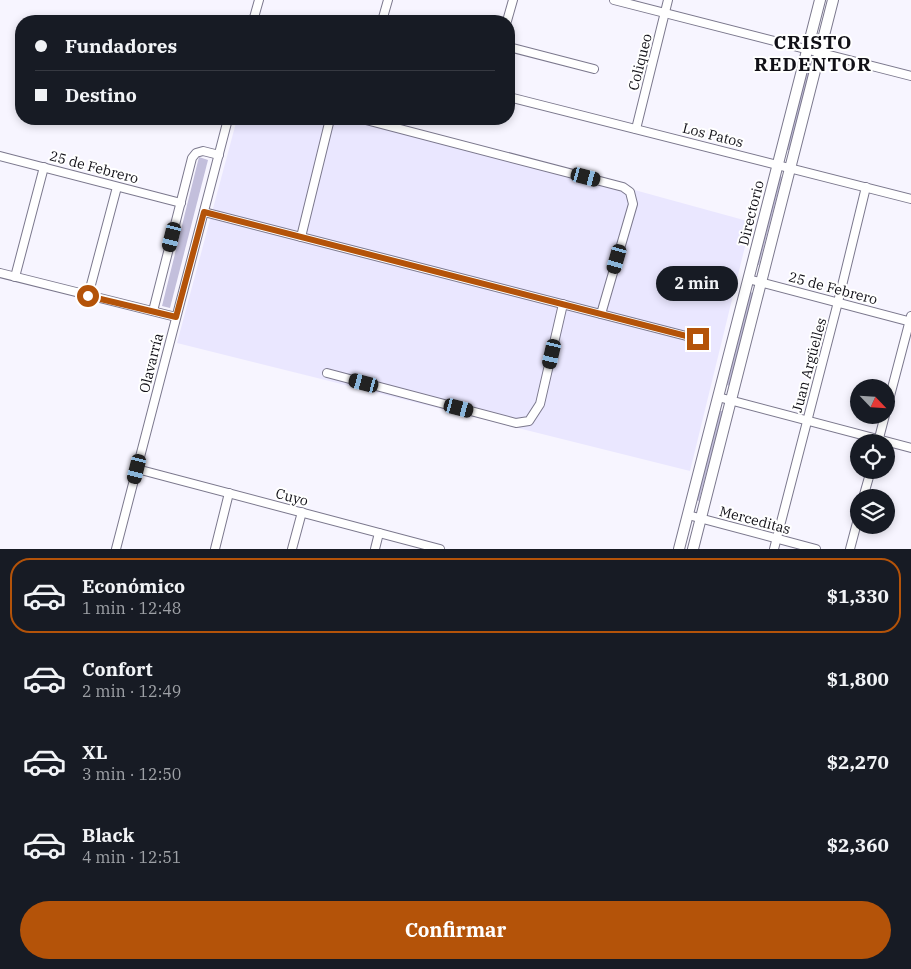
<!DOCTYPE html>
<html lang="es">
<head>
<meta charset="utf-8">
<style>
	:root { --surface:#171b24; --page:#242831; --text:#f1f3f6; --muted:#9ea1a6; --line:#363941; --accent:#b45309 }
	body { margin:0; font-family:"IBM Plex Serif",serif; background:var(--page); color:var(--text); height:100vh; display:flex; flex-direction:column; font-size:19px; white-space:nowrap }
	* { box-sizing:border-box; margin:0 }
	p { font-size:16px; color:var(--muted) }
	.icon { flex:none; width:28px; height:28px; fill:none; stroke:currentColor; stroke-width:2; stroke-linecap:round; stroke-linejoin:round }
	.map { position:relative; height:549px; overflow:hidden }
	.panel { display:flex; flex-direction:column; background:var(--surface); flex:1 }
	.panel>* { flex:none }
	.guide { position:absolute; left:15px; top:15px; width:500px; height:110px; border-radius:20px; box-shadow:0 2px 8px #0003; display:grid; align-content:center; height:110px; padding:0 20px; background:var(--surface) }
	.needle { width:32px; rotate:115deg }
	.buttons { position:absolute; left:850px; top:379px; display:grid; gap:10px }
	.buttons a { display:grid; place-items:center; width:45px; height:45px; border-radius:50%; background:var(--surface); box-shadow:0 2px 8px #0003; font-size:25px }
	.end { position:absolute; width:22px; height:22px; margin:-11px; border:6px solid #b45309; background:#fff; box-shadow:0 0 0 2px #fff }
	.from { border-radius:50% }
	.bubble { position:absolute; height:35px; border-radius:18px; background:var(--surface); box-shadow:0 2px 8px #0003; font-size:16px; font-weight:700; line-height:35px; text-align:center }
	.car { position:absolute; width:15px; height:30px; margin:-15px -8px; border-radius:6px; box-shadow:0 0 4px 1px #0007; background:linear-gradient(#222 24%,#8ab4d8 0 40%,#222 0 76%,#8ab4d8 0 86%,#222 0) }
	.guide b { display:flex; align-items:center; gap:18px; height:48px; font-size:19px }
	.guide b+b { border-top:1px solid var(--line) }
	.guide i { width:12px; height:12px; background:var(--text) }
	ul { padding:9px 0 0; list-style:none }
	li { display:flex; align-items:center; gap:15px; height:75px; margin:0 10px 8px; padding:0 10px; border:2px solid transparent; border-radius:20px }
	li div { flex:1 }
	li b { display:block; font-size:19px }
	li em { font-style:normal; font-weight:700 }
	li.active { border-color:var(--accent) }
	li>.icon { width:45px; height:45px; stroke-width:1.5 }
	.primary-button { display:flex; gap:10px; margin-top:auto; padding:10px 20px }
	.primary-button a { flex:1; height:58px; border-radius:30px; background:var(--accent); color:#fff; font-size:20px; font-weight:700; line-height:58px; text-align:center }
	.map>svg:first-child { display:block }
</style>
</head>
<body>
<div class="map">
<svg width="911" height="549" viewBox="0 0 911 549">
	<rect width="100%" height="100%" fill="#f7f5ff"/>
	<!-- built -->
	<polygon fill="#eae7ff" points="237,119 376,119 751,222 690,471 177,343"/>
	<!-- green -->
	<g fill="#c3bfdc">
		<polygon points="809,61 812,62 789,150 786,150"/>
		<polygon points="199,157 208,160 170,308 162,306"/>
		<polygon points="779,176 782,177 759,265 756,265"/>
		<polygon points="750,292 753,293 730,386 727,385"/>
		<polygon points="720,411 723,411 699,501 696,500"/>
	</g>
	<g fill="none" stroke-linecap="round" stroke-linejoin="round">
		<!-- minor casing -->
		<g stroke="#7b788d" stroke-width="10">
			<g id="minor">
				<polyline points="614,0 911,76"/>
				<polyline points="253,21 259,0"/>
				<polyline points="382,21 388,0"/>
				<polyline points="507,21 513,0"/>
				<polyline points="509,47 594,69"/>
				<polyline points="509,97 911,199"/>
				<polyline points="362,119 623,187 630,192 633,204 601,314"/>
				<polyline points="636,129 668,0"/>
				<polyline points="0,156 181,203"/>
				<polyline points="204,212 698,339"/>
				<polyline points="301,237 330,119"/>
				<polyline points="0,273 176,317"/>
				<polyline points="15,277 44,167"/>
				<polyline points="748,279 911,322"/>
				<polyline points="88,296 117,187"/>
				<polyline points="153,311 192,158 196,153 203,151 219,155"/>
				<polyline points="327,373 516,423 529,421 540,404 563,304"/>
				<polyline points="718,397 911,448"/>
				<polyline points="886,411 911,316"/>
				<polyline points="878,442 885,415"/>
				<polyline points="137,469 440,549"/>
				<polyline points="863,498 871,470"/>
				<polyline points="688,515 816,549"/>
				<polyline points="116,549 228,119"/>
				<polyline points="215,549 229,493"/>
				<polyline points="292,549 302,512"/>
				<polyline points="375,549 379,533"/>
				<polyline points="774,549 838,302 866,187"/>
				<polyline points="850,549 859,515"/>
			</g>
		</g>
		<!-- major casing -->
		<g stroke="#7b788d" stroke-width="12">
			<g id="major">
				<polyline points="679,549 820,0"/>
				<polyline points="693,549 833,0"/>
			</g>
		</g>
		<!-- minor -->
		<use href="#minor" stroke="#fff" stroke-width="8"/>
		<!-- major -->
		<use href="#major" stroke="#fff" stroke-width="10"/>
	</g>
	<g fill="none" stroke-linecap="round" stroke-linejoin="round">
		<!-- route -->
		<polyline stroke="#b45309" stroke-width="6" points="88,296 176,317 204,212 698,339"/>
	</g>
	<g text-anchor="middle" stroke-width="4" stroke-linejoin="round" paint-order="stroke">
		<!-- street labels -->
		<g font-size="14" fill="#111017" stroke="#fff">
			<text transform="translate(640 62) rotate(-76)" y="5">Coliqueo</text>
			<text transform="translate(713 135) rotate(14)" y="5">Los Patos</text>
			<text transform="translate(94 167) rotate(15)" y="5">25 de Febrero</text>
			<text transform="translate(751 213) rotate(-76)" y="5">Directorio</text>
			<text transform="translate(833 288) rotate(15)" y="5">25 de Febrero</text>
			<text transform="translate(151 363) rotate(-76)" y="5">Olavarría</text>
			<text transform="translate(809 365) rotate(-75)" y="5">Juan Argüelles</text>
			<text transform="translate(292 497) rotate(15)" y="5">Cuyo</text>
			<text transform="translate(755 520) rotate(15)" y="5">Merceditas</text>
		</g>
		<!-- district labels -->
		<g font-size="19" font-weight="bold" letter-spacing="1" fill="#111017" stroke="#fff">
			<text x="813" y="49">CRISTO<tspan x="813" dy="22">REDENTOR</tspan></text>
		</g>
	</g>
</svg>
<div class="buttons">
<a><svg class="needle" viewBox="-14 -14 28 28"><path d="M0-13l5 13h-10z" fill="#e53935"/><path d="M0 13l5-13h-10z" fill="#9ea1a6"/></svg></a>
<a><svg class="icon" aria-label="locate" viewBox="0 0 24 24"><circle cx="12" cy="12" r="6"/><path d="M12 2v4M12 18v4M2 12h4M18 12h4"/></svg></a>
<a><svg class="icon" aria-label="layers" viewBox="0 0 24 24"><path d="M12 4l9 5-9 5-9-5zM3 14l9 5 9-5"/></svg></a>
</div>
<i class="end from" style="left:88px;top:296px"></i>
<i class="end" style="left:698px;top:339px"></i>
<div class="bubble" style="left:656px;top:266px;width:82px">2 min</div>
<i class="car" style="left:586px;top:177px;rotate:105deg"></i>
<i class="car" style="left:172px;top:237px;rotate:194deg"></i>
<i class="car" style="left:617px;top:259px;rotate:196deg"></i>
<i class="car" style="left:552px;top:354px;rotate:193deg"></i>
<i class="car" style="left:364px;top:383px;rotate:285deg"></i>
<i class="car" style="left:459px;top:408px;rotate:105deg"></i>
<i class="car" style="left:137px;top:469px;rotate:194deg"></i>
<div class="guide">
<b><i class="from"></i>Fundadores</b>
<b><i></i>Destino</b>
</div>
</div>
<section class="panel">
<ul>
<li class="active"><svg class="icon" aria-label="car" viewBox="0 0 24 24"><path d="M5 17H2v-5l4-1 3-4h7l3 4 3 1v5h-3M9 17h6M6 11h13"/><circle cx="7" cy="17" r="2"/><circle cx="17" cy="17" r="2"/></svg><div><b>Económico</b><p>1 min · 12:48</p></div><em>$1,330</em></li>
<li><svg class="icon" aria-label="car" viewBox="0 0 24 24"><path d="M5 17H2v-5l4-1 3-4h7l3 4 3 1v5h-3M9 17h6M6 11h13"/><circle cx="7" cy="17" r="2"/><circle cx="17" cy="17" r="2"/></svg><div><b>Confort</b><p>2 min · 12:49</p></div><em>$1,800</em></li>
<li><svg class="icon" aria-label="car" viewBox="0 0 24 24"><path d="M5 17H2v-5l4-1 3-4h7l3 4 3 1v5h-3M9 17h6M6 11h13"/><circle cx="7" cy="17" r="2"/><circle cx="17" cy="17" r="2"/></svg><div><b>XL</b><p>3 min · 12:50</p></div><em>$2,270</em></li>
<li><svg class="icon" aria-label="car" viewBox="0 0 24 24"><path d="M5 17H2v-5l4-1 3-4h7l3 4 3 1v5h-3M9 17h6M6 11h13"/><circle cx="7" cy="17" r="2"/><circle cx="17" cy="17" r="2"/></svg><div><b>Black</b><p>4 min · 12:51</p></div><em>$2,360</em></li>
</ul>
<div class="primary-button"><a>Confirmar</a></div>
</section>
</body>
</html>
